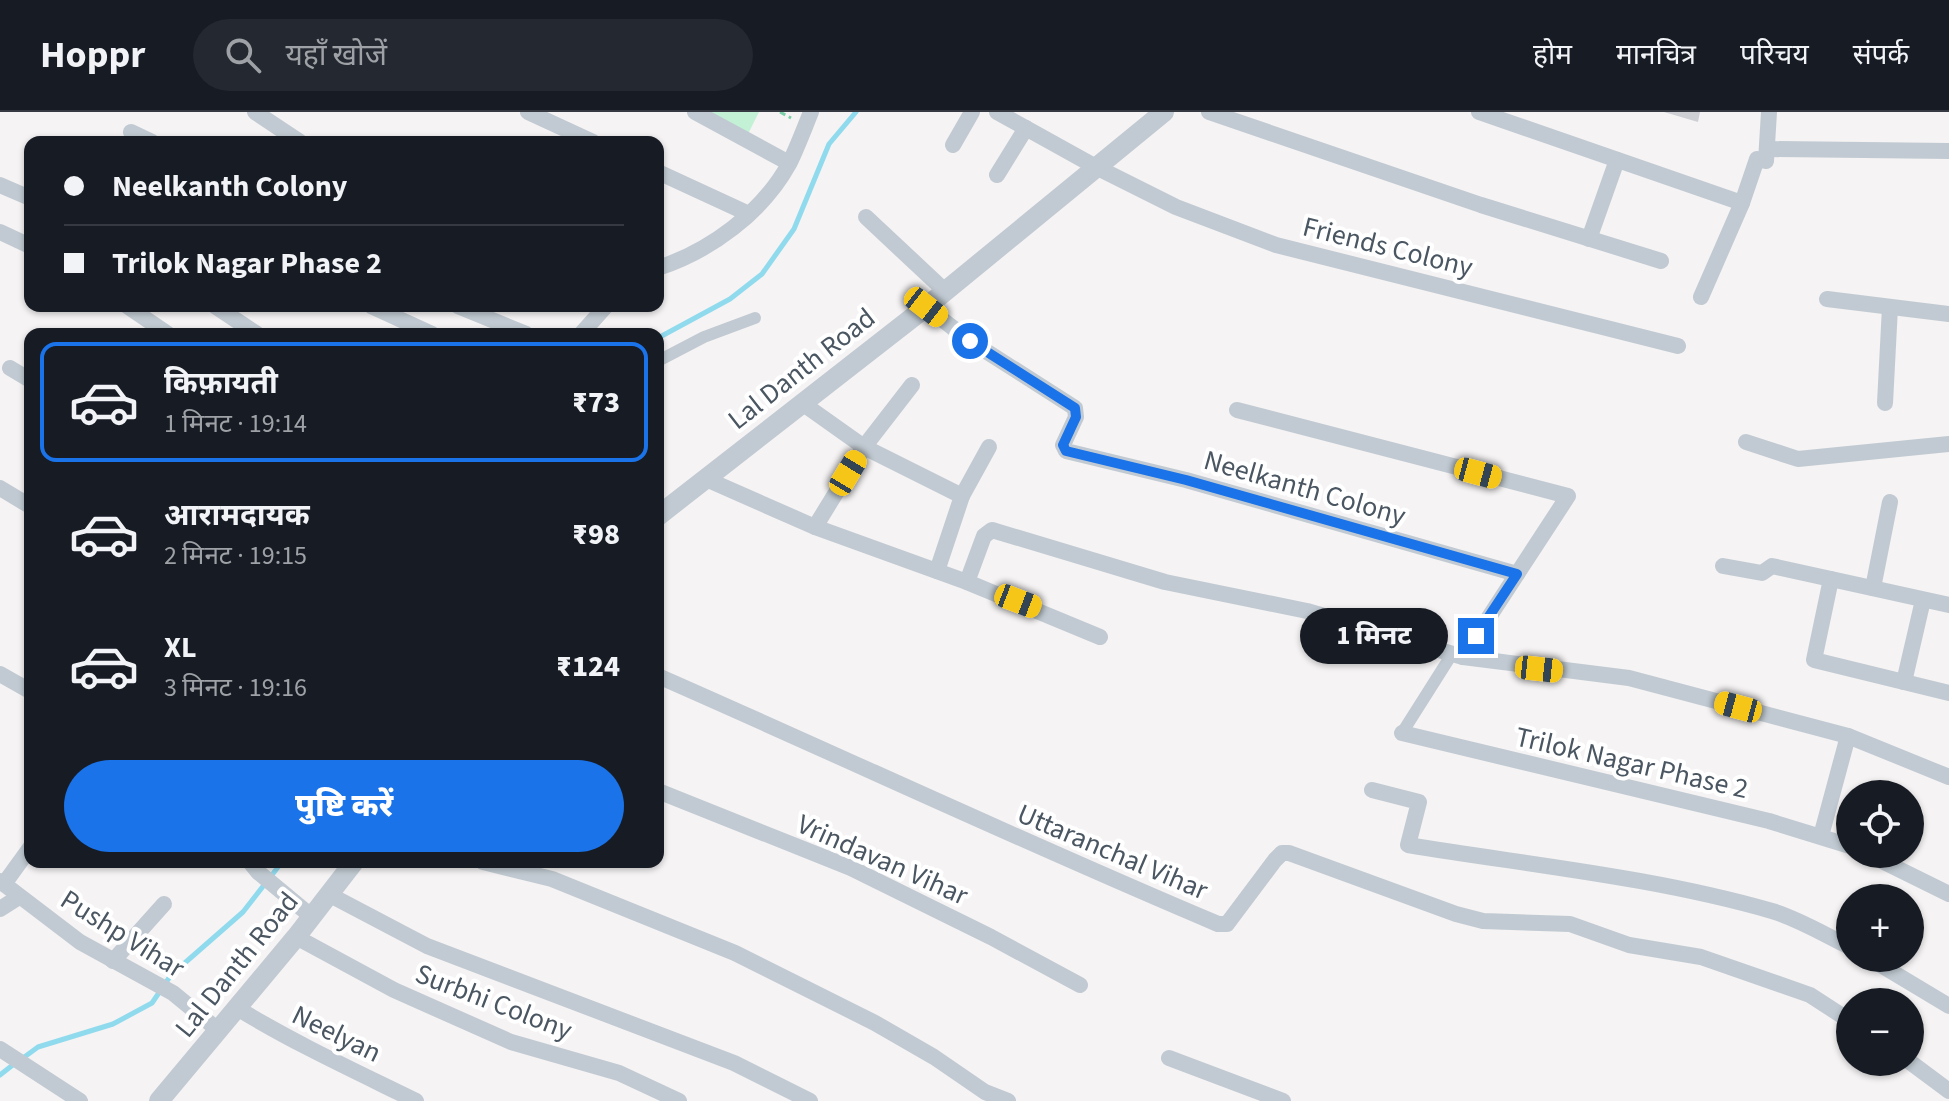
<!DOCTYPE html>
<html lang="hi">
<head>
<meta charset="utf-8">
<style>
	:root { --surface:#171b24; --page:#242831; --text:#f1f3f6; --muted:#9ea1a6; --line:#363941; --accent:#1a73e8 }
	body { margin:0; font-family:"Source Sans 3","Noto Sans Devanagari",sans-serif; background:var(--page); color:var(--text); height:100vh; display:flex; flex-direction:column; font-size:30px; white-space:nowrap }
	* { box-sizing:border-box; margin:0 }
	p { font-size:26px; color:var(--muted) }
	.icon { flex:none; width:44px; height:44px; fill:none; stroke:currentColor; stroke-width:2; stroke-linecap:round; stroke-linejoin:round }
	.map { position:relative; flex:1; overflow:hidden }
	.panel { position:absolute; left:24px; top:216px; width:640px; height:540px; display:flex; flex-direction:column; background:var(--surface); border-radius:16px; box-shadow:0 2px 6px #0004 }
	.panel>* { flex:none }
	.top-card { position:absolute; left:24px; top:24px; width:640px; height:176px; border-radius:16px; box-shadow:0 2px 6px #0004; display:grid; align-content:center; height:176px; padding:0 40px; background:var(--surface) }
	.tools { position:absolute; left:1836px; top:668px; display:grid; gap:16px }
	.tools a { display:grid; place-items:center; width:88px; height:88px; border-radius:50%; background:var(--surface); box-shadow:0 2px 6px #0004; font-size:40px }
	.end { position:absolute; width:36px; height:36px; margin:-18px; border:10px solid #1a73e8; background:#fff; box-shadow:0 0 0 4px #fff }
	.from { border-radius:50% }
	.bubble { position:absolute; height:56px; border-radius:28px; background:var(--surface); box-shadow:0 2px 6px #0004; font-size:26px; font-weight:800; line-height:56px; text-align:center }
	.car { position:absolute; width:24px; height:48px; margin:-24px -12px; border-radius:10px; box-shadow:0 0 6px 2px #0007; background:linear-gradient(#f5c518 24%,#345 0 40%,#f5c518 0 76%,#345 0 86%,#f5c518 0) }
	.top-card b { display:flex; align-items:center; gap:28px; height:76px; font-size:30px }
	.top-card b+b { border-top:2px solid var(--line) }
	.top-card i { width:20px; height:20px; background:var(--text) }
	ul { padding:14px 0 0; list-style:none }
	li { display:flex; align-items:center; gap:24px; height:120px; margin:0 16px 12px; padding:0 24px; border:4px solid transparent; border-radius:16px }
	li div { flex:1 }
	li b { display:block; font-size:30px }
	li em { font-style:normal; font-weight:800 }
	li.on { border-color:var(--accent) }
	li>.icon { width:72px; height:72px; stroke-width:1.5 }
	.action { display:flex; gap:16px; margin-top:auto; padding:16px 40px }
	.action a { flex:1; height:92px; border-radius:48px; background:var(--accent); color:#fff; font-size:32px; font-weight:800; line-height:92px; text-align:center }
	header { display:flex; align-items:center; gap:48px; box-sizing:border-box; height:112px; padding:0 40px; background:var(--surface); border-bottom:2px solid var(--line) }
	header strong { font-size:38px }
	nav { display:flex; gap:44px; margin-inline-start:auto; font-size:28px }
	.search { width:560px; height:72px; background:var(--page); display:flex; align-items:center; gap:20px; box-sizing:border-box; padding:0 28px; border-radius:44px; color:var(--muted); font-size:30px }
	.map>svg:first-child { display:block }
</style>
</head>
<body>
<header>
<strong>Hoppr</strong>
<div class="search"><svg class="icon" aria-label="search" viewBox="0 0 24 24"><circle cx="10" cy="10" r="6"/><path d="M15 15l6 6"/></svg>यहाँ खोजें</div>
<nav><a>होम</a><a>मानचित्र</a><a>परिचय</a><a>संपर्क</a></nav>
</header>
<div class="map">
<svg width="1949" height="989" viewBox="0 0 1949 989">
	<rect width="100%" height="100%" fill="#f5f3f3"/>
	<!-- green -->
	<polygon fill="#c3f1d5" points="706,0 759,0 748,22"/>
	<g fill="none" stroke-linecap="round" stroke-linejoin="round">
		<!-- stream -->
		<g stroke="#90daee" stroke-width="5">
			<polyline points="658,226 730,187 762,162 794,117 829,32 856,0"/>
			<polyline points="23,946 38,935 113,912 152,891 171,863 243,800 282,750"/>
			<polyline points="0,963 14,952"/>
		</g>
	</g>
	<!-- building -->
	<polygon fill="#cdcfd5" points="1664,0 1700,0 1698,10"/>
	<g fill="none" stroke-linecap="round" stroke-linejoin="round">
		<!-- path -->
		<polyline stroke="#7ad0a6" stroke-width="3" stroke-dasharray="6 4" stroke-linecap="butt" points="780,0 791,6"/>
		<!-- pedestrian -->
		<g stroke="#c1cad2" stroke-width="12">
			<polyline points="658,249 704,225 755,206"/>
			<polyline points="1402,621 1452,542"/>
		</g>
		<!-- minor -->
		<g stroke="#c1cad2" stroke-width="16">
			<polyline points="255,0 300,30"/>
			<polyline points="528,0 593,30"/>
			<polyline points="695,0 789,51"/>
			<polyline points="997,0 1096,55 1176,95 1276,133 1678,234"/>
			<polyline points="1209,0 1481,93 1661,149"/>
			<polyline points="1479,0 1742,91"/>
			<polyline points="131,20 152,30"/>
			<polyline points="953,33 972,0"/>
			<polyline points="1768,37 1949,39"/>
			<polyline points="658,60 749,102"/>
			<polyline points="997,63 1026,16"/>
			<polyline points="0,73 30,86"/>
			<polyline points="866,105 945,179"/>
			<polyline points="0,120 30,134"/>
			<polyline points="1589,127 1617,48"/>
			<path d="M658,156C710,139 762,101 789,52C797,36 804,17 811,0"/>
			<polyline points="1701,185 1742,91 1757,47 1766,49 1769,0"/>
			<polyline points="1827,187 1949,202"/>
			<polyline points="127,194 168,222"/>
			<polyline points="215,194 257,222"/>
			<polyline points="371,194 432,222"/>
			<polyline points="458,194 526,222"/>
			<polyline points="926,195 970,229 1075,296 1076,305 1063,333 1066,339 1186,368 1517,462"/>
			<polyline points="581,222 606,194"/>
			<polyline points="10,256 30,268"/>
			<polyline points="802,291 864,335 962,384 937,459"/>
			<polyline points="1885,291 1890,195"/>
			<polyline points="1237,298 1568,384 1463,545"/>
			<polyline points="1746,330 1798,347 1949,332"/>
			<polyline points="706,367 815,415 967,470 1100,525"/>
			<polyline points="0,376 30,394"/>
			<polyline points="962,384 989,335"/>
			<polyline points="815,415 864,335 912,273"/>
			<polyline points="1723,454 1762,461 1772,454 1949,493"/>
			<polyline points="1831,467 1814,548 1949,581"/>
			<polyline points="967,470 984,424 992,418 1165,470 1307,499 1463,545 1629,566 1848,624 1949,665"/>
			<polyline points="1873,476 1890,390"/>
			<polyline points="0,562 30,579"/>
			<path d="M658,564C845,646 1030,733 1218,812H1227L1275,748L1282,741H1289L1456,802L1483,809L1570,812L1629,833L1701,845L1810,883L1850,909"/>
			<polyline points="1904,570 1923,488"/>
			<polyline points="1402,621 1769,709 1850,734"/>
			<path d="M1372,678L1419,690L1408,733C1529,753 1654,765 1772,799C1799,807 1825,823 1850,835"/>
			<polyline points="658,679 851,756 991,825 1080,873"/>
			<polyline points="1821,724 1848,624"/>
			<polyline points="1868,742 1949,782"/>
			<polyline points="250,750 258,760 311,804"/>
			<polyline points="483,750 552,767 735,841 875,911 934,945 985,980 1008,989"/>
			<polyline points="0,769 80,830 173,881 218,918"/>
			<polyline points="4,772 30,736"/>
			<polyline points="330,783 427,834 734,951 810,989"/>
			<polyline points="0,797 19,785"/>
			<polyline points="296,825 394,878 511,930 619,961 679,989"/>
			<polyline points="1869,846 1949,894"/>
			<polyline points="113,849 164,792"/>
			<path d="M237,896C294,931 355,959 416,989"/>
			<polyline points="0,937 80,989"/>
			<polyline points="1169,946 1283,989"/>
			<polyline points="1910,950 1949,979"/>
		</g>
		<!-- tertiary -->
		<g stroke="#c1cad2" stroke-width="20">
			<polyline points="658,404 926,195 1164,0"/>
			<polyline points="159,989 296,825 354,750"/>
		</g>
	</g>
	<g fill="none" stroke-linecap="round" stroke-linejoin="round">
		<!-- route -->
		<polyline stroke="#1a73e8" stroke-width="10" points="970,229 1075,296 1076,305 1063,333 1066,339 1186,368 1517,462 1476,524"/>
	</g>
	<g text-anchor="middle" stroke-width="8" stroke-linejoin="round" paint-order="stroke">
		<!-- street labels -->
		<g font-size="28" fill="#4a5661" stroke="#fff">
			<text transform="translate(1388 134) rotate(14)" y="10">Friends Colony</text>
			<text transform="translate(801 256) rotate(-38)" y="10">Lal Danth Road</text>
			<text transform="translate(1305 375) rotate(16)" y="10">Neelkanth Colony</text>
			<text transform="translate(1632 650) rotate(13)" y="10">Trilok Nagar Phase 2</text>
			<text transform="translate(1113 739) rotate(23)" y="10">Uttaranchal Vihar</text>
			<text transform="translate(883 747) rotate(24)" y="10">Vrindavan Vihar</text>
			<text transform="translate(123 821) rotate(32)" y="10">Pushp Vihar</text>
			<text transform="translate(236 852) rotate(-51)" y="10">Lal Danth Road</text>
			<text transform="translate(494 889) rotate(21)" y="10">Surbhi Colony</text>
			<text transform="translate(337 921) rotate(26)" y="10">Neelyan</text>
		</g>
	</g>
</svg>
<div class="tools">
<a><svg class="icon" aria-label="locate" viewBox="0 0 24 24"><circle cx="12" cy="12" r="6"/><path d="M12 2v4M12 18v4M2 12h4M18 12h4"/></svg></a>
<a>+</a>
<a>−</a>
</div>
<i class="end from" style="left:970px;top:229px"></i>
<i class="end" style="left:1476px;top:524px"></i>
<div class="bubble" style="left:1300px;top:496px;width:148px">1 मिनट</div>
<i class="car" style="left:926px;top:195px;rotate:128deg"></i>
<i class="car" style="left:848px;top:361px;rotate:31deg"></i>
<i class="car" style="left:1478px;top:361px;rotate:105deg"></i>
<i class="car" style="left:1018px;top:489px;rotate:111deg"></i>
<i class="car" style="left:1539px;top:557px;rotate:96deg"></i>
<i class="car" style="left:1738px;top:595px;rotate:285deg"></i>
<div class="top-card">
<b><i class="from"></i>Neelkanth Colony</b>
<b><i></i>Trilok Nagar Phase 2</b>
</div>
<section class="panel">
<ul>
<li class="on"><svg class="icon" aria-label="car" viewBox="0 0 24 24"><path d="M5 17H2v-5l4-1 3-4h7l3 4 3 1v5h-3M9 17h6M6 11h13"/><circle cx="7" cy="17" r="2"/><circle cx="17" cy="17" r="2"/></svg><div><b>किफ़ायती</b><p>1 मिनट · 19:14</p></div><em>₹73</em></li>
<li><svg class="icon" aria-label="car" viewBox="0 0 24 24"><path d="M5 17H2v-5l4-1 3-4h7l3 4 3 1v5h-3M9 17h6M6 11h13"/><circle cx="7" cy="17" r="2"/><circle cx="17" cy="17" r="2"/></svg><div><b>आरामदायक</b><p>2 मिनट · 19:15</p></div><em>₹98</em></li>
<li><svg class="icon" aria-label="car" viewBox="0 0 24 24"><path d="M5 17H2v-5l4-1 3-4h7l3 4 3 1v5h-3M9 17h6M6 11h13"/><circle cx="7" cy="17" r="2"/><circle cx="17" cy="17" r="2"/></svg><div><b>XL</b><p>3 मिनट · 19:16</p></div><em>₹124</em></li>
</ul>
<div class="action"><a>पुष्टि करें</a></div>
</section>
</div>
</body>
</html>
